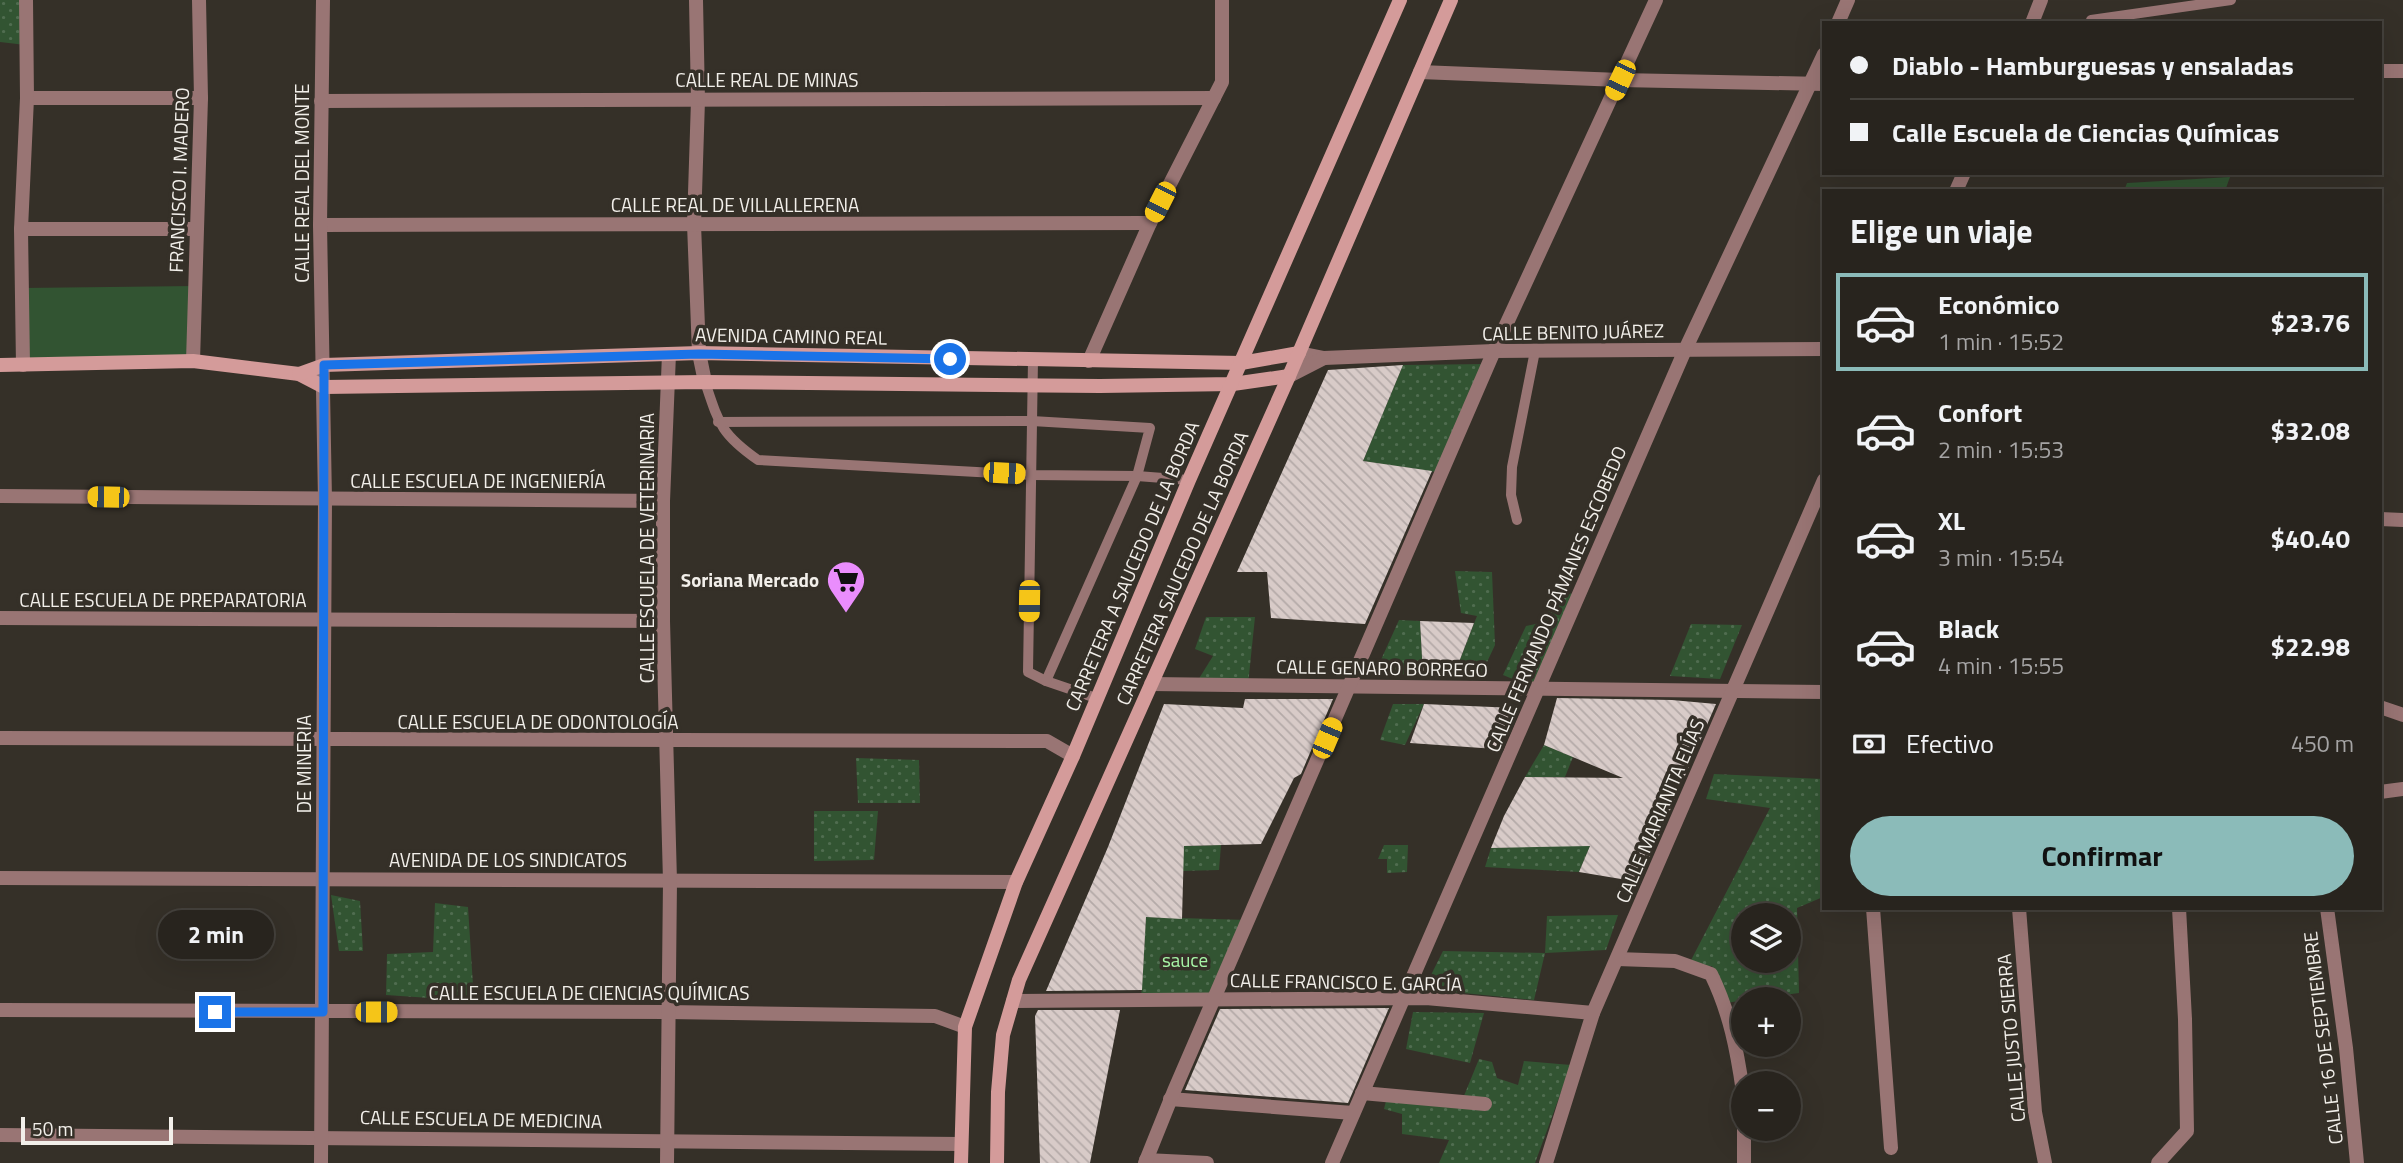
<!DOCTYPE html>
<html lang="es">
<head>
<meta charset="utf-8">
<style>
	:root { --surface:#28241e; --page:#302c27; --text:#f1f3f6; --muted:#a5a4a4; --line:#44413c; --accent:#8bbbb9 }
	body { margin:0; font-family:"Titillium Web",sans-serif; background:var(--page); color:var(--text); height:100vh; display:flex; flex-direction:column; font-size:26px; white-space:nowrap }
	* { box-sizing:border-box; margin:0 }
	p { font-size:23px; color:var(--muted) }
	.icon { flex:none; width:38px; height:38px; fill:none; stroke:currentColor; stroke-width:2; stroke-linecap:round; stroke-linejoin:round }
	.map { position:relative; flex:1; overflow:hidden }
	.sheet { position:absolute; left:1822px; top:189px; width:560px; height:721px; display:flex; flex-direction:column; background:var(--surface); border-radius:0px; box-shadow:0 7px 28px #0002,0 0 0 2px var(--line) }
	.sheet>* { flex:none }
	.top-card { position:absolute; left:1822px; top:21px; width:560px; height:154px; border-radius:0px; box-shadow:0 7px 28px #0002,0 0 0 2px var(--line); display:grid; align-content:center; height:154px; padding:0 28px; background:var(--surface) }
	.fabs { position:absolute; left:1731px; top:903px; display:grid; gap:14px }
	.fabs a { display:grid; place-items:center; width:70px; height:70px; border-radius:50%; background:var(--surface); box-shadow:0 7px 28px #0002,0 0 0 2px var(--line); font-size:35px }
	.scale { position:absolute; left:21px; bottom:18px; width:152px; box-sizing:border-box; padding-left:7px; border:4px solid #f2efea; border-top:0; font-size:19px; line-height:24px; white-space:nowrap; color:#f2efea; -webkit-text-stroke:5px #353028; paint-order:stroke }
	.end { position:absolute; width:32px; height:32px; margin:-16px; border:9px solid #1a73e8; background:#fff; box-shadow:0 0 0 4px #fff }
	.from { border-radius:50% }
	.bubble { position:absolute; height:49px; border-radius:24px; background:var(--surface); box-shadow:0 7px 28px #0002,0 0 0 2px var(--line); font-size:23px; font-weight:700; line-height:49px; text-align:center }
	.car { position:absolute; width:21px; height:42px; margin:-21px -10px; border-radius:9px; box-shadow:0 0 5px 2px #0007; background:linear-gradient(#f5c518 24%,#345 0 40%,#f5c518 0 76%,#345 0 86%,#f5c518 0) }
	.top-card b { display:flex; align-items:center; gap:24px; height:66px; font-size:26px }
	.top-card b+b { border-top:2px solid var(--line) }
	.top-card i { width:18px; height:18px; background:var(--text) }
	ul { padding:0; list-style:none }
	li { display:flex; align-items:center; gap:21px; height:98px; margin:0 14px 10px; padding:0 14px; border:4px solid transparent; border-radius:0px }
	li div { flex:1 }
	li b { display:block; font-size:26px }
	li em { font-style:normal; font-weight:700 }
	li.current { border-color:var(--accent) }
	li>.icon { width:63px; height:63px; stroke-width:1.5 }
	h2 { padding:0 28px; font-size:32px; line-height:84px }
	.pay { display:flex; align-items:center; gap:18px; height:77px; padding:0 28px; font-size:26px }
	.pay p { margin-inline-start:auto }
	.action { display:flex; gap:14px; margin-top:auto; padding:14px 28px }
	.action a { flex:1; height:80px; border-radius:42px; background:var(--accent); color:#111; font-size:28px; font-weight:700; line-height:80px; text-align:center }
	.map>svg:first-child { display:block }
</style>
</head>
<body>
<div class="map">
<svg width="2403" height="1163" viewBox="0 0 2403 1163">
	<defs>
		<pattern id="park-dots" width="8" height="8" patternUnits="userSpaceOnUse" patternTransform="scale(1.75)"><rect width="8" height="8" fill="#325432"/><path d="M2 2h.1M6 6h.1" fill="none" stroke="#506d50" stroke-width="1.8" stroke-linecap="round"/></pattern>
		<pattern id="building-back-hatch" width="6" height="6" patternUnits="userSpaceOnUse" patternTransform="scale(1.75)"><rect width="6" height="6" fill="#d8cbc8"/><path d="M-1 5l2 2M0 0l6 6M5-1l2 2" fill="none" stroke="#b4aaa8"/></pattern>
	</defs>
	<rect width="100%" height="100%" fill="#353028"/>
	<!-- green -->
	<g fill="#325432">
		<polygon points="2230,177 2225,191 2124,191 2127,183"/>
		<polygon points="195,286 193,361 23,365 22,288"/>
	</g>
	<!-- park -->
	<g fill="url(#park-dots)" fill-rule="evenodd">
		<polygon points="0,0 22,0 26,45 0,42"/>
		<polygon points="1489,364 1442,473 1363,461 1403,365"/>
		<polygon points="1455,571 1492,572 1495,645 1481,675 1454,675 1477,616 1461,613"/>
		<polygon points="1579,593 1537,689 1503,675 1526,626 1545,622 1552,595"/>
		<polygon points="1206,617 1255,617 1248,685 1195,685 1213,656 1195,649"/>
		<polygon points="1399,620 1420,621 1423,675 1375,673"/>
		<polygon points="1691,624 1742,625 1720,679 1670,676"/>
		<polygon points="1393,704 1424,704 1405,745 1380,740"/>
		<polygon points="1544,745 1573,757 1565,777 1525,777"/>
		<polygon points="856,758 919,760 920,803 858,803"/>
		<path d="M1714,774L1823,779V897L1797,908L1799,993L1725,1003L1712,966H1688L1770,808L1706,799ZM1743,915H1788V961H1743Z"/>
		<polygon points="814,811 878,811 874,860 814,861"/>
		<polygon points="1221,845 1219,870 1181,871 1184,846"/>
		<polygon points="1384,845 1408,845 1407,872 1387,873 1387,859 1378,859"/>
		<polygon points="1565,845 1590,846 1579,872 1485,867 1491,848"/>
		<polygon points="331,895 360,901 363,951 339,951"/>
		<polygon points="435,903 468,907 474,1001 386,995 387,954 433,952"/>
		<polygon points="1618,915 1606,950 1545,953 1534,1000 1424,989 1443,951 1545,953 1547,916"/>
		<polygon points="1146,917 1248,920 1213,1000 1141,1000"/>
		<polygon points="1413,1012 1484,1013 1470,1063 1406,1049"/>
		<polygon points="1479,1059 1492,1062 1497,1078 1518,1085 1524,1061 1571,1065 1535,1163 1439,1163 1449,1140 1402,1134 1402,1114 1384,1109 1386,1101 1459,1108"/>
	</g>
	<!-- building -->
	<g fill="url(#building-back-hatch)">
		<polygon points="1403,365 1363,461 1432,471 1365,624 1271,618 1267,572 1237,572 1328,370"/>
		<polygon points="1420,621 1474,623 1454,675 1423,675"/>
		<polygon points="1557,698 1672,700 1716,704 1639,882 1579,872 1590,846 1491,848 1504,816 1525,777 1623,778 1544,745"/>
		<polygon points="1245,699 1333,699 1301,774 1294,778 1261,844 1184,846 1182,919 1146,917 1142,990 1046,991 1108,847 1164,704 1243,708"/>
		<polygon points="1424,704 1515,708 1496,749 1410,743"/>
		<polygon points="1389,1008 1348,1103 1185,1090 1220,1009"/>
		<polygon points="1038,1010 1120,1010 1090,1163 1040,1163 1035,1016"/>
	</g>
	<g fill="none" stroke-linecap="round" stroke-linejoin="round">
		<!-- lane -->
		<g stroke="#997574" stroke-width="10">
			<polyline points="2091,20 2231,0"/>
			<polyline points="1033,360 1028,672 1046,681 1096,698"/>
			<path d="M705,382C719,424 721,434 758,460L1031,475L1137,476L1189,480"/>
			<polyline points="718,422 1032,421 1150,428 1137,476 1046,681"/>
			<polyline points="1517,520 1511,495 1512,467 1535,351"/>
		</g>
		<!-- street -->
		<g stroke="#997574" stroke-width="14">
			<polyline points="696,0 698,100 694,224 699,353 705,382"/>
			<polyline points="1838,23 1848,0"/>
			<polyline points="2032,23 2041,0"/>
			<polyline points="2380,71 2403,71"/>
			<polyline points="1420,72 1620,80 1824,84"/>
			<polyline points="27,98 201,98"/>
			<polyline points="321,101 1214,98"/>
			<polyline points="1956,191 1964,173"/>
			<polyline points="320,225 1150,223"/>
			<polyline points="21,229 196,229"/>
			<polyline points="1299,353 1324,358 1494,351 1824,349"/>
			<polyline points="193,361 201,98 199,0"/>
			<polyline points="1089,361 1150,223 1222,82 1222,0"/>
			<polyline points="23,365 21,229 27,98 26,0"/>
			<polyline points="1289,376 1324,358"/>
			<polyline points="0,496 663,501"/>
			<polyline points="2380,519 2403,520"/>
			<polyline points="0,618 663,621"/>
			<polyline points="1151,684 1824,692"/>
			<polyline points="2380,707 2403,715"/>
			<polyline points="0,738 1047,741 1073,756"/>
			<polyline points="2380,792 2403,789"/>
			<polyline points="0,878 1016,882"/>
			<polyline points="1873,908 1891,1148"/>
			<polyline points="2019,908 2035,1112 2045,1163"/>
			<polyline points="2327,908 2346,1048 2357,1163"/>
			<path d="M1617,959L1675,961L1711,974C1730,1013 1737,1050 1743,1092"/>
			<polyline points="1013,1001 1426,998 1593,1013"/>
			<polyline points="0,1010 668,1012 935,1016 965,1027"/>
			<polyline points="1362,1093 1485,1104"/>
			<polyline points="1170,1099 1353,1113"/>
			<polyline points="1744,1129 1744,1163"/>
			<polyline points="0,1135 961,1144"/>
			<polyline points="1146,1160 1207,1163"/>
			<polyline points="321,1163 325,500 320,225 323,0"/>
			<polyline points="667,1163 670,881 663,621 663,501 669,354"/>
			<polyline points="1145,1163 1174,1091 1494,351 1656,0"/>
			<polyline points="1332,1163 1685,350 1824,54"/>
			<polyline points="1546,1163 1593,1013 1824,480"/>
			<polyline points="2158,1163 2187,1131 2185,1019 2179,908"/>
		</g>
		<!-- secondary -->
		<g stroke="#d49b9a" stroke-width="14">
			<polyline points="0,365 193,361 299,374 324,387 705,382 1100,386 1233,384 1289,376"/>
			<polyline points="299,374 324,365 699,353 1241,363 1299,353"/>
			<polyline points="961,1163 965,1027 1016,882 1073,756 1189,480 1400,0"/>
			<polyline points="997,1163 998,1092 1003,1035 1019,980 1289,376 1451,0"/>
		</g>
	</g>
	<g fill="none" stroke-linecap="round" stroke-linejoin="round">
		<!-- route -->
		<polyline stroke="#1a73e8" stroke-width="9" points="215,1012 323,1012 324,365 699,354 950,359"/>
	</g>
	<!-- icons -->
	<defs>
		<g id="supermarket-pin" transform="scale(2.0125)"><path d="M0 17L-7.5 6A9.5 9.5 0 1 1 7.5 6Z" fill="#ea8dfd" stroke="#353028"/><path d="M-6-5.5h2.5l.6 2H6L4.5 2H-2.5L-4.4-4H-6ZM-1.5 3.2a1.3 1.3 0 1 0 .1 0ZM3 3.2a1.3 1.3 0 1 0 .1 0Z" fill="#111"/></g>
	</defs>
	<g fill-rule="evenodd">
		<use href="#supermarket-pin" x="846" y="580"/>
	</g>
	<g text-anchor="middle" stroke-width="7" stroke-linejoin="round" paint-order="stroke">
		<!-- street labels -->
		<g font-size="19" fill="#f2efea" stroke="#353028">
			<text x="767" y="87">CALLE REAL DE MINAS</text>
			<text transform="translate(179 180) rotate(-88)" y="7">FRANCISCO I. MADERO</text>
			<text transform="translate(302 183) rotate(-90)" y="7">CALLE REAL DEL MONTE</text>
			<text x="735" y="212">CALLE REAL DE VILLALLERENA</text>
			<text transform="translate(1573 332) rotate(-1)" y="7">CALLE BENITO JUÁREZ</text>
			<text transform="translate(791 336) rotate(1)" y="7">AVENIDA CAMINO REAL</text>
			<text x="478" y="488">CALLE ESCUELA DE INGENIERÍA</text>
			<text transform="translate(647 548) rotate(-90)" y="7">CALLE ESCUELA DE VETERINARIA</text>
			<text transform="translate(1132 566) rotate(-67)" y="7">CARRETERA A SAUCEDO DE LA BORDA</text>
			<text transform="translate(1182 568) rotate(-66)" y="7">CARRETERA SAUCEDO DE LA BORDA</text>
			<text transform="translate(1556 599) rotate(-67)" y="7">CALLE FERNANDO PÁMANES ESCOBEDO</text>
			<text x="163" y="607">CALLE ESCUELA DE PREPARATORIA</text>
			<text transform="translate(1382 668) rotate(1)" y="7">CALLE GENARO BORREGO</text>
			<text x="538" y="729">CALLE ESCUELA DE ODONTOLOGÍA</text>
			<text transform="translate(304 764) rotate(-90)" y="7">DE MINERIA</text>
			<text transform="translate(1660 811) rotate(-67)" y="7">CALLE MARIANITA ELÍAS</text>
			<text x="508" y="867">AVENIDA DE LOS SINDICATOS</text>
			<text transform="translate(1346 982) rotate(1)" y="7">CALLE FRANCISCO E. GARCÍA</text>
			<text x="589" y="1000">CALLE ESCUELA DE CIENCIAS QUÍMICAS</text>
			<text transform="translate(2011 1038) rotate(-95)" y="7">CALLE JUSTO SIERRA</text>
			<text transform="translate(2323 1038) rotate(-97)" y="7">CALLE 16 DE SEPTIEMBRE</text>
			<text transform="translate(481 1119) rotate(1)" y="7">CALLE ESCUELA DE MEDICINA</text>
		</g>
		<!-- poi labels -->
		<g font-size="19" font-weight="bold" fill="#f2efea" stroke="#353028" text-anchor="end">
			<text x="819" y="587">Soriana Mercado</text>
		</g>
		<!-- park labels -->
		<g font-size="19" fill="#a8f6a7" stroke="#353028">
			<text x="1185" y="967">sauce</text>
		</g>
	</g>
</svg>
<div class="fabs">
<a><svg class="icon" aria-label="layers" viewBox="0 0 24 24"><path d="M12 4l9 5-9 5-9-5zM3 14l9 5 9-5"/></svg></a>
<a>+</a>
<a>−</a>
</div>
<div class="scale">50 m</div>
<i class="end from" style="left:950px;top:359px"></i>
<i class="end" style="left:215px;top:1012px"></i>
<div class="bubble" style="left:158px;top:910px;width:116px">2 min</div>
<i class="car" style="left:1620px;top:80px;rotate:205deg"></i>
<i class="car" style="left:1160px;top:202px;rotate:207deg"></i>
<i class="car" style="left:1004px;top:473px;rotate:93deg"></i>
<i class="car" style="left:108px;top:497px;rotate:271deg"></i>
<i class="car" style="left:1029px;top:601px;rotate:181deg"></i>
<i class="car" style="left:1327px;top:738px;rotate:23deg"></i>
<i class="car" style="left:376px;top:1012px;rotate:90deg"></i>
<div class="top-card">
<b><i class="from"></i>Diablo - Hamburguesas y ensaladas</b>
<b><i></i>Calle Escuela de Ciencias Químicas</b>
</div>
<section class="sheet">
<h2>Elige un viaje</h2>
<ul>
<li class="current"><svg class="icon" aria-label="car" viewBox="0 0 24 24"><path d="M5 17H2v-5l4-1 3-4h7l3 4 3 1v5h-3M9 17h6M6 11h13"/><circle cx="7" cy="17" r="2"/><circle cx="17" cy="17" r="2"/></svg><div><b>Económico</b><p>1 min · 15:52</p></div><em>$23.76</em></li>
<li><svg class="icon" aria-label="car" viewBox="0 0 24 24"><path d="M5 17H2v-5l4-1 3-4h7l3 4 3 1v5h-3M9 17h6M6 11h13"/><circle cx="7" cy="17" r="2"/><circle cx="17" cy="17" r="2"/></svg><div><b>Confort</b><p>2 min · 15:53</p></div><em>$32.08</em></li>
<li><svg class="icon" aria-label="car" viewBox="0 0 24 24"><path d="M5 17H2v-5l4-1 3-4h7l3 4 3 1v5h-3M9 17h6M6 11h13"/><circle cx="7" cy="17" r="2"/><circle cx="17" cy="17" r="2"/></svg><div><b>XL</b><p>3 min · 15:54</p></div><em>$40.40</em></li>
<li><svg class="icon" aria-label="car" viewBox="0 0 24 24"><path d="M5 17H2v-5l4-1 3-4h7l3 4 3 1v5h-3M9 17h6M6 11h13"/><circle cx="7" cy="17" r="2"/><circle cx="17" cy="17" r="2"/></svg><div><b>Black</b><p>4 min · 15:55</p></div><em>$22.98</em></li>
</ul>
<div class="pay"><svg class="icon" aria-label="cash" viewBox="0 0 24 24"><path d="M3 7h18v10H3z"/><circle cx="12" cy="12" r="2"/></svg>Efectivo<p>450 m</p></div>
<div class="action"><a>Confirmar</a></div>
</section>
</div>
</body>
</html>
